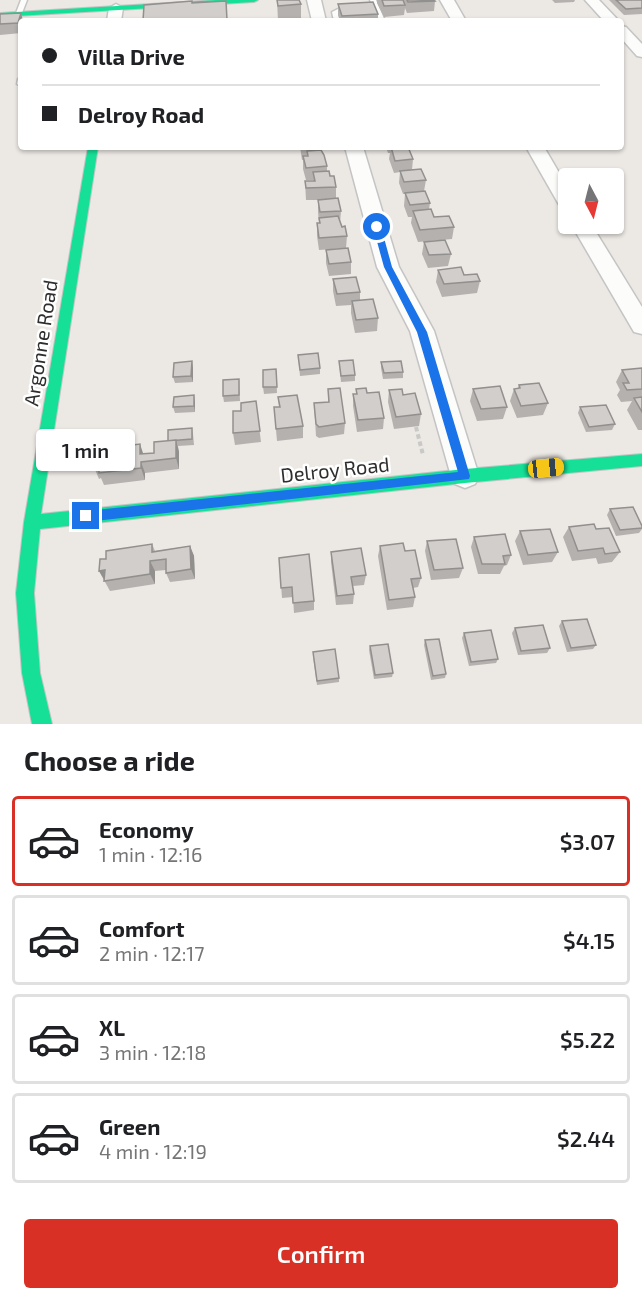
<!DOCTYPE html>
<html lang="en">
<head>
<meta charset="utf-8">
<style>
	:root { --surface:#fff; --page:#f2f2f2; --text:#202124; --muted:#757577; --line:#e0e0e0; --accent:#d93025 }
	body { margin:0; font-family:"Exo 2",sans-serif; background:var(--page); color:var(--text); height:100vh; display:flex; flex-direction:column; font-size:22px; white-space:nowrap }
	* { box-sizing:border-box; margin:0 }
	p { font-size:20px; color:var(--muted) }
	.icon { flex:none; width:33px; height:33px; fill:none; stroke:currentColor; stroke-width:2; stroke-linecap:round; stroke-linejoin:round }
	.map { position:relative; height:724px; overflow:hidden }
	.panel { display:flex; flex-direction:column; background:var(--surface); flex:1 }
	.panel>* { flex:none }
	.guide { position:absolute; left:18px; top:18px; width:606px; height:132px; border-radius:6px; box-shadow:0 2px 4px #0004; display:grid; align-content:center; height:132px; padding:0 24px; background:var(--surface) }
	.needle { width:39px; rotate:173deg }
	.fabs { position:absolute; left:558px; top:168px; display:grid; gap:12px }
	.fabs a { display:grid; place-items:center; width:66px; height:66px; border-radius:6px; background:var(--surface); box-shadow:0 2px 4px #0004; font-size:30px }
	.end { position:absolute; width:27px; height:27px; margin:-14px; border:8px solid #1a73e8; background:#fff; box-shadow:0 0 0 3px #fff }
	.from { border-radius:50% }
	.bubble { position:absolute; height:42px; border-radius:6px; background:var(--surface); box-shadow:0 2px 4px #0004; font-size:20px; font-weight:600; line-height:42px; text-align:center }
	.car { position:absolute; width:18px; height:36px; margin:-18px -9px; border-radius:8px; box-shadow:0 0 4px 2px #0007; background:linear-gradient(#f5c518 24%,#345 0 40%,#f5c518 0 76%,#345 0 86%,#f5c518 0) }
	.guide b { display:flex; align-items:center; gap:21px; height:57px; font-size:22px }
	.guide b+b { border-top:2px solid var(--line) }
	.guide i { width:15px; height:15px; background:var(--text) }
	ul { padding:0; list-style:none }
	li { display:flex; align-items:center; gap:18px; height:90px; margin:0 12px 9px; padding:0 12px; border:3px solid var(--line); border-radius:6px }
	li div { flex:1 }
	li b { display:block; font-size:22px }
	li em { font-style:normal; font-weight:600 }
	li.on { border-color:var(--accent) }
	li>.icon { width:54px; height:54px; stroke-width:1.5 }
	h2 { padding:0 24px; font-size:27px; line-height:72px }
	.primary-button { display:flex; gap:12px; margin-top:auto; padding:12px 24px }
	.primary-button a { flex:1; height:69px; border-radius:6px; background:var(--accent); color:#fff; font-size:24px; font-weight:600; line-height:69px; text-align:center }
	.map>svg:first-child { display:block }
</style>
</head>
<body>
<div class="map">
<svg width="642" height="724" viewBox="0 0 642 724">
	<rect width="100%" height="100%" fill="#ece8e4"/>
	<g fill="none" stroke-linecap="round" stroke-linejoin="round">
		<!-- lane casing -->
		<g stroke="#c5c4c5" stroke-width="3">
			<g id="lane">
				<polygon points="21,0 27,0 22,13 19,15 16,13"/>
				<polygon points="370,0 376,0 385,21 379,21 374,11 339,13 338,14 340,21 334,21 332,12 338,9 373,7"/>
				<polygon points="18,79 21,79 21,86 17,84"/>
			</g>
		</g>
		<!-- street casing -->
		<g stroke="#c5c4c5" stroke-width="3">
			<g id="street">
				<polygon points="307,0 321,0 326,21 312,21"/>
				<polygon points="440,0 454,0 466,21 452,21"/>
				<polygon points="585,0 599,0 619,21 604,21"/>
				<polygon points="116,4 123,8 121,21 107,21 109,8"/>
				<polygon points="621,26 626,27 642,44 642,57 637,56 621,38"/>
				<polygon points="345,147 363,147 399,267 434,331 479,476 475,484 465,488 455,484 451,476 410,331 377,267"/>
				<polygon points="526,147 544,147 568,188 568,209 561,207 558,203"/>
				<polygon points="571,224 591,224 642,307 642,334 634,332"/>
			</g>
		</g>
		<!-- fast casing -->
		<g stroke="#c5c4c5" stroke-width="2">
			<g id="fast">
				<polygon points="217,0 258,0 254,2 0,17 0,13"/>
				<polygon points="88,147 98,147 41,514 465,469 642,454 642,466 465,483 40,529 34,593 40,673 52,724 32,724 22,673 16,593 24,522"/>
			</g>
		</g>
		<!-- path -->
		<polyline stroke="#c9c9c8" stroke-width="4" stroke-dasharray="4.5 3" stroke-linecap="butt" points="416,427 423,455"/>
		<!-- lane -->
		<use href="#lane" fill="#fcfcfb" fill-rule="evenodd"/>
		<!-- street -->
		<use href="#street" fill="#fcfcfb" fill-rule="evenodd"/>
		<!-- fast -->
		<use href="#fast" fill="#16e098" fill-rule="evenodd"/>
	</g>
	<!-- wall -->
	<g fill="#b4b1af">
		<polygon points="277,0 301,4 301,21 278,21"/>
		<polygon points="377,0 434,0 435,1 434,11 407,13 405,8 404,15 384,17 377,3"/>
		<polygon points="552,0 575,0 574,2 555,3"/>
		<polygon points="609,0 642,0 642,14 624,15"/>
		<polygon points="338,4 378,14 378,21 340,21 338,15"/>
		<polygon points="21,13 23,21 21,21 21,33 0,35 0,14"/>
		<polygon points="300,147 322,147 322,152 327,166 327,171 336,187 336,198 341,211 340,223 347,236 346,248 319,250 317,236 317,223 319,223 318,212 318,200 306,200 305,181 313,181 313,180 306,180 303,169 303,160 302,160"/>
		<polygon points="386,147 408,147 413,159 412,170 426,180 424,191 430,203 429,209 434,217 454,227 452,239 418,242 411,223 412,217 408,217 404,206 405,194 403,194 399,183 400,172 394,173 389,159 390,153 388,153"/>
		<polygon points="424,242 451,254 448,266 428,268 422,254"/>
		<polygon points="326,250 351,262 351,274 329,276 326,263"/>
		<polygon points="438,270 480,281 477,293 442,297 436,282"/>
		<polygon points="333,279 360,292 360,300 378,318 377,331 355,333 351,313 351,305 336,306 333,291"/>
		<polygon points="298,355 320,368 320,374 300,376"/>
		<polygon points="192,361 193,368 193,382 175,383 173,377"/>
		<polygon points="339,361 355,375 355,381 341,382"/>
		<polygon points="381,362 403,372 403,378 383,379 381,368"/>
		<polygon points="642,368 642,430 638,430 627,410 632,401 621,402 617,395 620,390 616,382 622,370"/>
		<polygon points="276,369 277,393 264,394 263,387"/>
		<polygon points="239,379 240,401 224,402 223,396"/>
		<polygon points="519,385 548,403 543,415 517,418 510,401 514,389 518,388"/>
		<polygon points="328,389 345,423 344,434 319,438 316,436 314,403 328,402"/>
		<polygon points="356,389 367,393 384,418 383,429 357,432 353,406 353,394 356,394"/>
		<polygon points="473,389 507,407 503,419 477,421 470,401"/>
		<polygon points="389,390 403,395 421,414 419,426 394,429 388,402"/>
		<polygon points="278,397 303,426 303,438 277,441 274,407 279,407"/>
		<polygon points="256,401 261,442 235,445 233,433 241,411"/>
		<polygon points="195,402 195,412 175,413 173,407"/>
		<polygon points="580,407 615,424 612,430 586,432 578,413"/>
		<polygon points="192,428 193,434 194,445 178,446 179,452 179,469 145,473 145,480 104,485 101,478 99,479 94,467 143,454 154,453 168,441"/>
		<polygon points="610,509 642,526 642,529 639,533 616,536 607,515"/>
		<polygon points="569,527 596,529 620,552 612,562 598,564 596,558 572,561 563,537"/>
		<polygon points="520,531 558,552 552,562 523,565 515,541"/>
		<polygon points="474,537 511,555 507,565 504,566 500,574 478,574 471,547"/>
		<polygon points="427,541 463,568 459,578 431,580 425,551"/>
		<polygon points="152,544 155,551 190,546 194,556 195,579 170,582 166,573 166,570 155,571 155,584 110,591 99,571 106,559"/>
		<polygon points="380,546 405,551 421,578 418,587 413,588 415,597 413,607 387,610 378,556"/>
		<polygon points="331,552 366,575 364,585 353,586 354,594 353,604 336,605 331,562"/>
		<polygon points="279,558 314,601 314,610 294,613 293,597 282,598"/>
		<polygon points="562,621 596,645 593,649 567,652 559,626"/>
		<polygon points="515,628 550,648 547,653 518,655 512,633"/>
		<polygon points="464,633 498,659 496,663 469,666 462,638"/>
		<polygon points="425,640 446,674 445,678 431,680 424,645"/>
		<polygon points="370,646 393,673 392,677 374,679 369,650"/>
		<polygon points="313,656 339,678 339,682 317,685"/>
	</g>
	<!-- shaded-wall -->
	<g fill="#92908e">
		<polygon points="21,13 23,21 21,21 21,33 18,23"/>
		<polygon points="192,361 193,368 193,382 191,376"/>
		<polygon points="194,395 195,402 195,412 194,406"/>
		<polygon points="176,440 179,452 179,469 176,458"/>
		<polygon points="140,444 144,456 140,454"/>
		<polygon points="141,462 145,473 145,480 141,468"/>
		<polygon points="190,546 194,556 195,579 191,569"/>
		<polygon points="150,561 155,571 155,584 150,574"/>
		<polygon points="105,570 105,581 99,571"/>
	</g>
	<!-- building -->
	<g fill="#d1cecb" stroke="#92908e" stroke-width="1.5">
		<polygon points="277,0 299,0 301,4 278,6"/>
		<polygon points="382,0 403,0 405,5 384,6"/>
		<polygon points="407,0 434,0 435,1 408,2"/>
		<polygon points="616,0 642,0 642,8 626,9"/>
		<polygon points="192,1 192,3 226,1 227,20 208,21 143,21 144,5"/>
		<polygon points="373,2 378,14 342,16 338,4"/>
		<polygon points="21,13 18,23 0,24 0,14"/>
		<polygon points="391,147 408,147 413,159 395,161"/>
		<polygon points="321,150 324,155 327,166 306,168 303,156 308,156 307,151"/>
		<polygon points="421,169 426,180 404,182 400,171"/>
		<polygon points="329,171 330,176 334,176 336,187 306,188 305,181 315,181 313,172"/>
		<polygon points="425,191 430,203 410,205 405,193"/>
		<polygon points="338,198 341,211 320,212 318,200"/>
		<polygon points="431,209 434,217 449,216 454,227 420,230 413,211"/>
		<polygon points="338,216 342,227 345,226 347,236 319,238 317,223 320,223 319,218"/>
		<polygon points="445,240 451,254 429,255 424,242"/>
		<polygon points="348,248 351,262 329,264 326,250"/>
		<polygon points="461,267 464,275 477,274 480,281 444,284 438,270"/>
		<polygon points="356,277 360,292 337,294 333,279"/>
		<polygon points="373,299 378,318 356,320 352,301"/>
		<polygon points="318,353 320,368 300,370 298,355"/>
		<polygon points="353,360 355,375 341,376 339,361"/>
		<polygon points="192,361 191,376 173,377 174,363"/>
		<polygon points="401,361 403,372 384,373 381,362"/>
		<polygon points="642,368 642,389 627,390 623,383 629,383 622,370"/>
		<polygon points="276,369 277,387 263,387 263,370"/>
		<polygon points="239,379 239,395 223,396 223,380"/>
		<polygon points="539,383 548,403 521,406 514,389 520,388 519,385"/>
		<polygon points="500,386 507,407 481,409 473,389"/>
		<polygon points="340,388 345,423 319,427 316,424 314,403 329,402 328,389"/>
		<polygon points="366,388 367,393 379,392 384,418 358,420 353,394 357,394 356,389"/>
		<polygon points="402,389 403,395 415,393 421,414 396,417 389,390"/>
		<polygon points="194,395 194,406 173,407 174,397"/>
		<polygon points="297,395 303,426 276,429 274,407 280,407 278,397"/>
		<polygon points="642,397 642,412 634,398"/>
		<polygon points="256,401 260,431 233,433 233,411 241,411 241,403"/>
		<polygon points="606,405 615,424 589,427 580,407"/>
		<polygon points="192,428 192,439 168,441 168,430"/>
		<polygon points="176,440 176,458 141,462 141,468 99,473 99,467 94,467 95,458 100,457 100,449 140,444 140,454 154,453 154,442"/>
		<polygon points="633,507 642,526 642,528 620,530 610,509"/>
		<polygon points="594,524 596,529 609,528 620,552 605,554 603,548 578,551 569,527"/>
		<polygon points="550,529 558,552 528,555 520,531"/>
		<polygon points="505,534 511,555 503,556 505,564 482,564 474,537"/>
		<polygon points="456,539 463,568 434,570 427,541"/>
		<polygon points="403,543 405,551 415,550 421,578 411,579 415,597 389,600 380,546"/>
		<polygon points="152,544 152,552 190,546 191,569 166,573 166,559 150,561 150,574 104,581 105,570 99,571 100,559 106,559 106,551"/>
		<polygon points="361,548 366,575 351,577 354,594 337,596 331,552"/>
		<polygon points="309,554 314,601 293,603 292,587 281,588 279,558"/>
		<polygon points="587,619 596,645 571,648 562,621"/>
		<polygon points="543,625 550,648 521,651 515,628"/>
		<polygon points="491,630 498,659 471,662 464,633"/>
		<polygon points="439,639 446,674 433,676 425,640"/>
		<polygon points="388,644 393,673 375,675 370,646"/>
		<polygon points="335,649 339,678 317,681 313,652"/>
	</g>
	<!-- route -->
	<polygon fill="#1a73e8" points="377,225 381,227 392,267 427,332 470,476 469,479 86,522 82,520 82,513 86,511 458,472 417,332 384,267 373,227"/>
	<g text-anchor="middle" stroke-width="5" stroke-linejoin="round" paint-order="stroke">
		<!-- street labels -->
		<g font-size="20" fill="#2e2e2e" stroke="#fff">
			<text transform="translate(41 343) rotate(-81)" y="7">Argonne Road</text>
			<text transform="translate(335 470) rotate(-6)" y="7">Delroy Road</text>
		</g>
	</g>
</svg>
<div class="fabs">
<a><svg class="needle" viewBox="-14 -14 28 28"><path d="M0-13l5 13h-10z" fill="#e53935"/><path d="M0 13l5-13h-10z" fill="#757577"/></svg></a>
</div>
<i class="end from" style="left:377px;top:227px"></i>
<i class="end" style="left:86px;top:516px"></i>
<div class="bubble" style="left:36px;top:429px;width:99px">1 min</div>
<i class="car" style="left:546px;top:468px;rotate:84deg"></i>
<div class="guide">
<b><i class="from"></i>Villa Drive</b>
<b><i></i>Delroy Road</b>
</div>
</div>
<section class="panel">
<h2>Choose a ride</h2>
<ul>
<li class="on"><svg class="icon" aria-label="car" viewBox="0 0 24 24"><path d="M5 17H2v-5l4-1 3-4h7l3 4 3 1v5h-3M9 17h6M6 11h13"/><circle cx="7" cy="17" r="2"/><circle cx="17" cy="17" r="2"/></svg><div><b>Economy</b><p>1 min · 12:16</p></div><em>$3.07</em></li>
<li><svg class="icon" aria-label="car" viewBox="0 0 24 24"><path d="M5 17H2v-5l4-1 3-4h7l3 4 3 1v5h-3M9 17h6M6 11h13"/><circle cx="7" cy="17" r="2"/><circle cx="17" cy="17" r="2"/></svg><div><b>Comfort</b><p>2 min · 12:17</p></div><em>$4.15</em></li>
<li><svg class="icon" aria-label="car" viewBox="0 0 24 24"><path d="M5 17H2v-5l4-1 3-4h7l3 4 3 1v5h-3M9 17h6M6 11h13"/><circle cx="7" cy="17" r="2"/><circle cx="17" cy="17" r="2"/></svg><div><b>XL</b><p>3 min · 12:18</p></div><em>$5.22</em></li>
<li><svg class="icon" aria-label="car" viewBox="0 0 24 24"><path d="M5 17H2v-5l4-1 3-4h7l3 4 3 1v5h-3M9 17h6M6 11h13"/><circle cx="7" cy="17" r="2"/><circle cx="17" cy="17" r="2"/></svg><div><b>Green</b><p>4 min · 12:19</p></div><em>$2.44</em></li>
</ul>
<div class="primary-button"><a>Confirm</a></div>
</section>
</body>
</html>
